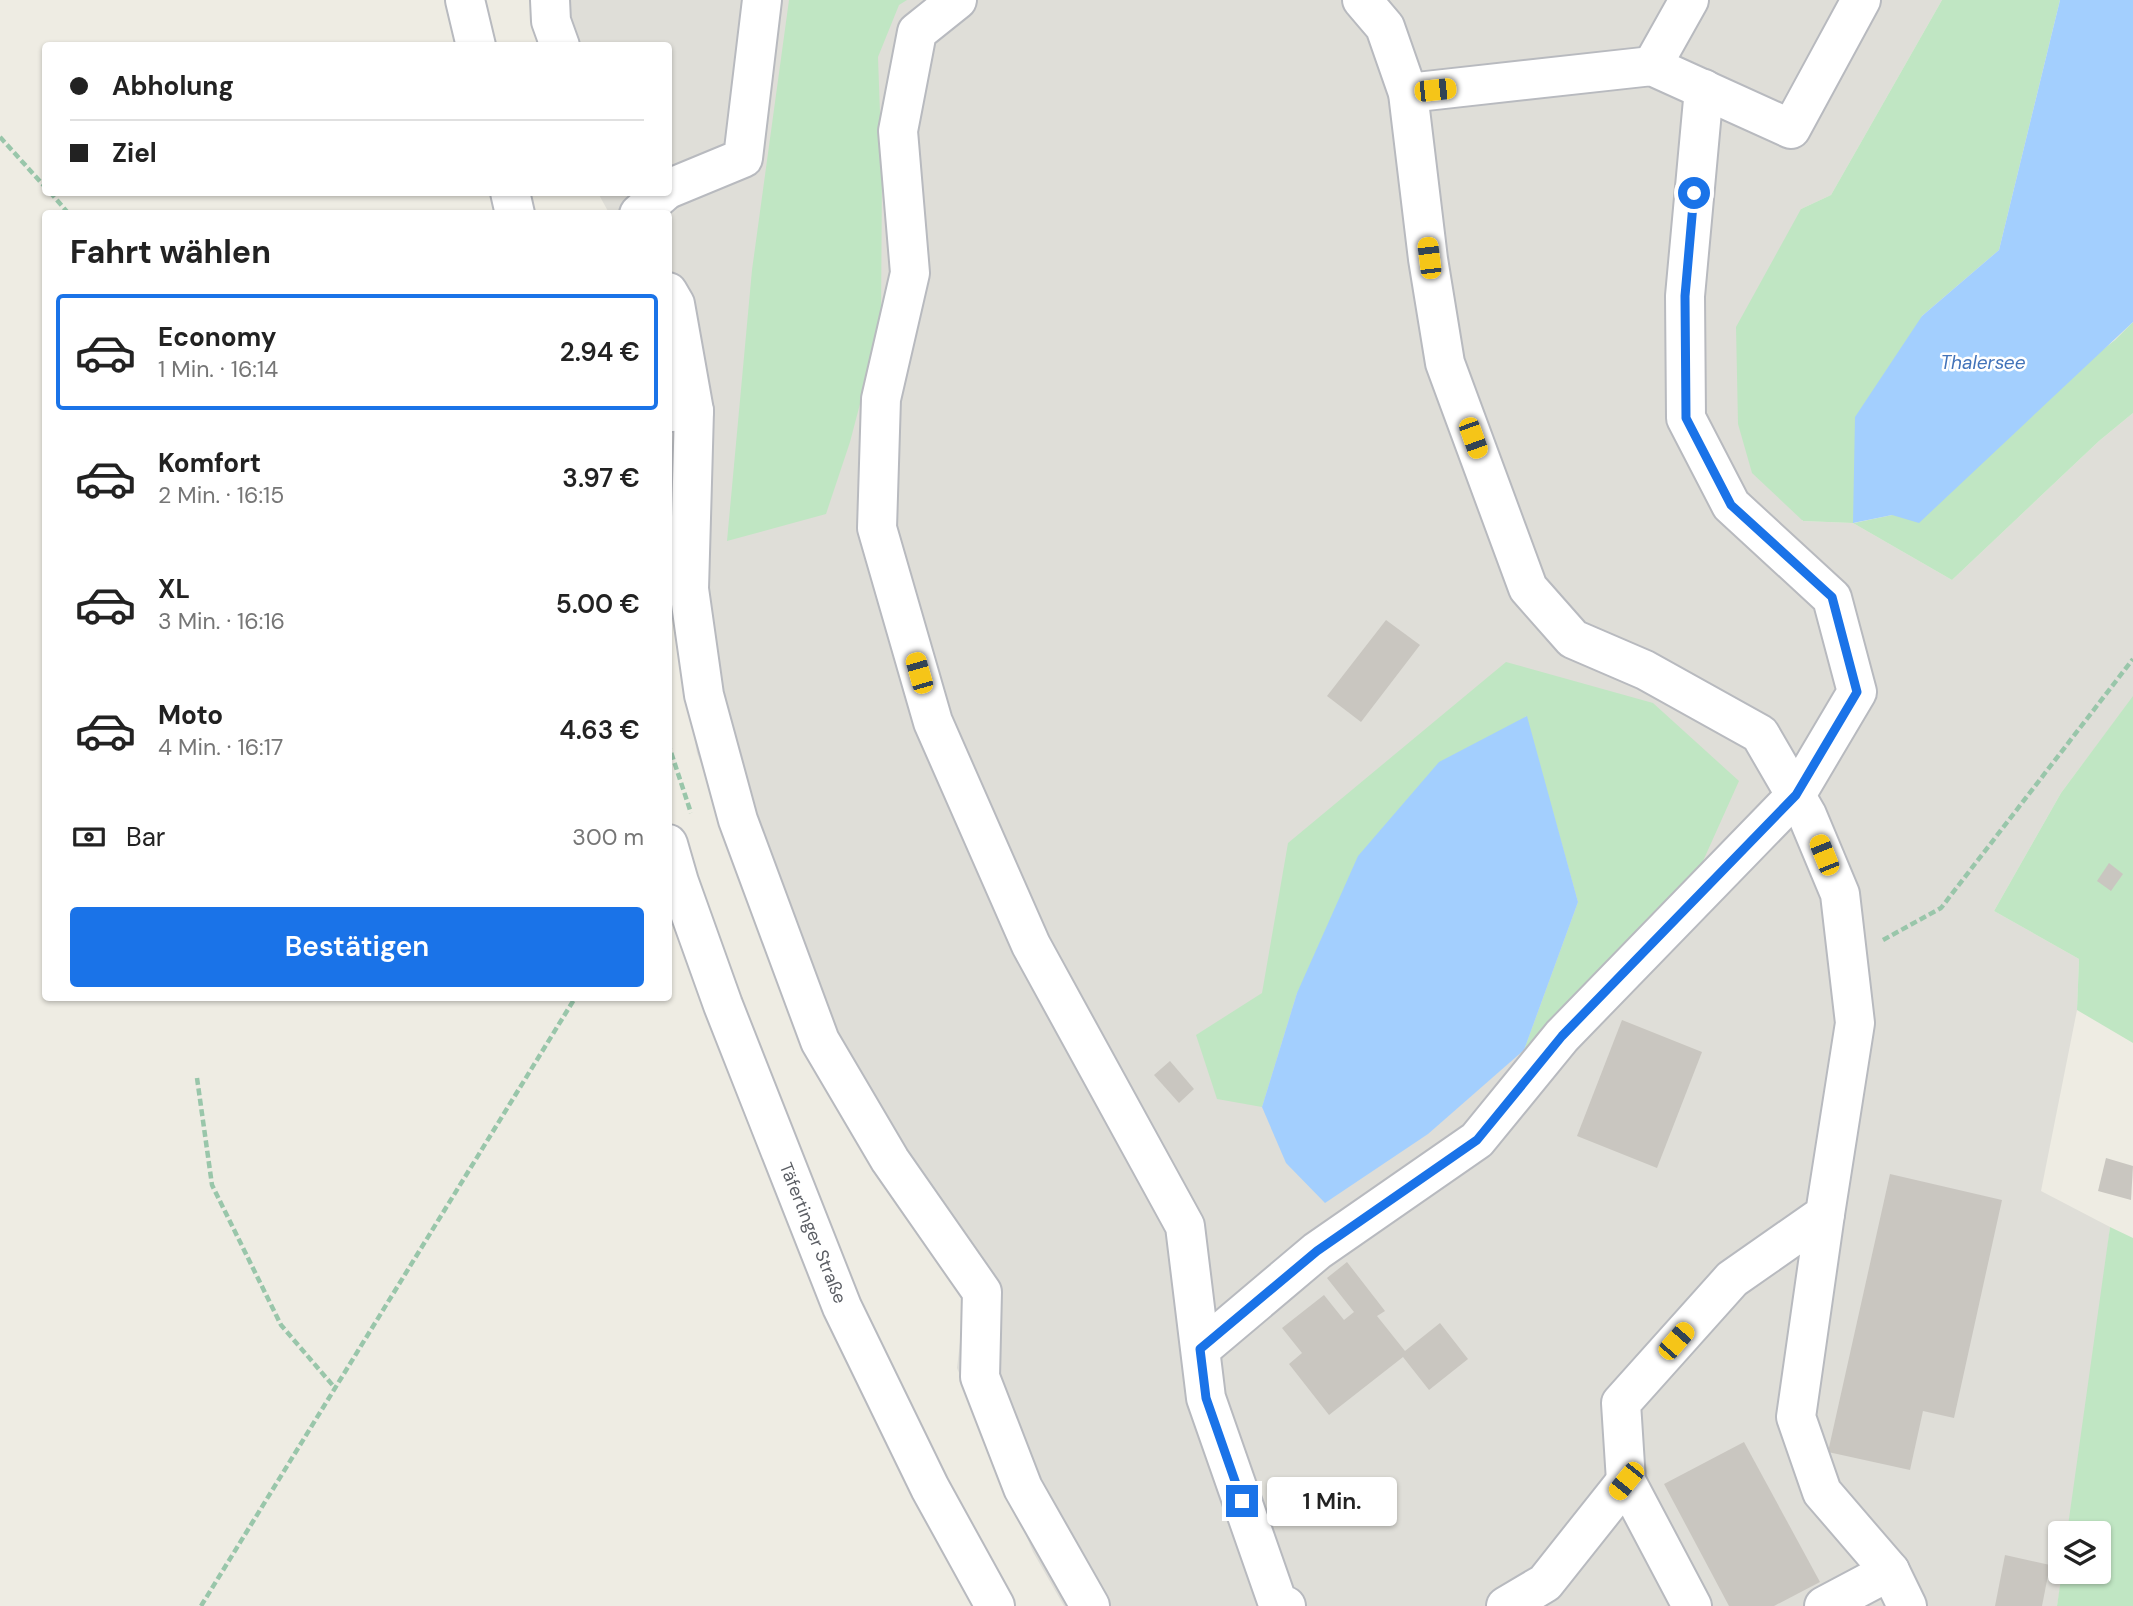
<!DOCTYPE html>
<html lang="de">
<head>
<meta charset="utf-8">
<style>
	:root { --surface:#fff; --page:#f2f2f2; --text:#222; --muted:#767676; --line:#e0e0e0; --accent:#1a73e8 }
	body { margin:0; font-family:"DM Sans",sans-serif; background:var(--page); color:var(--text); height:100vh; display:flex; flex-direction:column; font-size:26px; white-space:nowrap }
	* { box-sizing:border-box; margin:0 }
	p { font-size:23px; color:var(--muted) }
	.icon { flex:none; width:38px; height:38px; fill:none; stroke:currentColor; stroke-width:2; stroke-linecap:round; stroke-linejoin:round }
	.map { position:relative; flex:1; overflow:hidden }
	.sheet { position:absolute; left:42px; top:210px; width:630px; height:791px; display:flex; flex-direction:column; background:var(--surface); border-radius:7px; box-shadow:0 2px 5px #0004 }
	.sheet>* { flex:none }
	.hud { position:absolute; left:42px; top:42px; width:630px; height:154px; border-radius:7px; box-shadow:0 2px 5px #0004; display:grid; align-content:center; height:154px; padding:0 28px; background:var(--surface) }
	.buttons { position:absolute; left:2048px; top:1521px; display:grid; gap:14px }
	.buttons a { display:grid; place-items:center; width:63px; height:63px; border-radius:7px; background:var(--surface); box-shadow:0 2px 5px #0004; font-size:35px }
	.end { position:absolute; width:32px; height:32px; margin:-16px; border:9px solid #1a73e8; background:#fff; box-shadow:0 0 0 4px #fff }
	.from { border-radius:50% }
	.bubble { position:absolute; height:49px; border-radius:7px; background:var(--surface); box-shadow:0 2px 5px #0004; font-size:23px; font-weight:600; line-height:49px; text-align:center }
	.car { position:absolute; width:21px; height:42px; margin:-21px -10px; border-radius:9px; box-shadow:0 0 5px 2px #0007; background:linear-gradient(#f5c518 24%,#345 0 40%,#f5c518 0 76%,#345 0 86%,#f5c518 0) }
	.hud b { display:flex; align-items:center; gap:24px; height:66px; font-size:26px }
	.hud b+b { border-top:2px solid var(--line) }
	.hud i { width:18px; height:18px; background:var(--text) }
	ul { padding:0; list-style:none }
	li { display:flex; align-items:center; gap:21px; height:116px; margin:0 14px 10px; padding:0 14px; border:4px solid transparent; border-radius:7px }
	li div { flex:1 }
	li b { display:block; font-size:26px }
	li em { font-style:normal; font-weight:600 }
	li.active { border-color:var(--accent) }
	li>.icon { width:63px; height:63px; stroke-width:1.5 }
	h2 { padding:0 28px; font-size:32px; line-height:84px }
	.pay { display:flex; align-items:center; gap:18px; height:77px; padding:0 28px; font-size:26px }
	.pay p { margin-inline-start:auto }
	.primary-button { display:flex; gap:14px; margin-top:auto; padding:14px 28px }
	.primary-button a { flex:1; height:80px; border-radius:7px; background:var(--accent); color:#fff; font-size:28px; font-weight:600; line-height:80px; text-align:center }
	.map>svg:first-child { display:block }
</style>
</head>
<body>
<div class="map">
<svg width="2133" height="1606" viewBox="0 0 2133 1606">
	<rect width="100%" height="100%" fill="#eeece3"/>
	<!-- industrial -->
	<polygon fill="#dfded8" points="532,0 1942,0 1831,195 1801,209 1802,521 1853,523 1952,580 2099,441 2133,413 2133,697 2061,793 1994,911 2079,959 2077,1010 2041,1191 2110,1227 2091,1389 2069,1533 2060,1533 2060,1572 2063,1572 2057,1606 1064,1606 1033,1552 957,1368 965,1298 817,1073 697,753 669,597 668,214 609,213 598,193 668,192 668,46 544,45"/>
	<!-- green -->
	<g fill="#c0e6c3">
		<polygon points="789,0 907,0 899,5 878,57 882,169 881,324 850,442 826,514 727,541 752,270"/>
		<polygon points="1942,0 2060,0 1999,250 1922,316 1854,523 1892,515 2115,340 2133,322 2133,413 2099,441 1952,580 1853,523 1803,521 1752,473 1738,424 1736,327 1801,209 1831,195"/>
		<polygon points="1506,662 1653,703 1739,781 1699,870 1524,1050 1578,902 1526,716 1297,993 1262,1107 1217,1099 1196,1035 1262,993 1288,843"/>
		<polygon points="2133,696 2133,1043 2077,1010 2079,959 1994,911 2061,793"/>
		<polygon points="2110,1227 2133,1238 2133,1606 2057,1606 2062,1572 2098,1572 2098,1533 2067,1533"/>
	</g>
	<!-- water -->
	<g fill="#a3cffe">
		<polygon points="2060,0 2133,0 2133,322 1919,523 1892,515 1853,523 1855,417 1922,316 1999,250"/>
		<polygon points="1527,716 1578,902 1524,1050 1428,1134 1325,1203 1286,1163 1262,1107 1297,993 1358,856 1439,762"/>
	</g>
	<!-- building -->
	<g fill="#c9c6c0">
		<polygon points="1386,620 1420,645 1361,722 1327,696"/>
		<polygon points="2109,863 2123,874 2111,891 2097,881"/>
		<polygon points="1622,1020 1702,1052 1657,1168 1577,1136"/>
		<polygon points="1170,1061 1194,1089 1179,1103 1154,1075"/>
		<polygon points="2106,1158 2133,1166 2131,1200 2098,1191"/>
		<polygon points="1890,1174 2002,1200 1954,1418 1923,1411 1910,1470 1828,1452"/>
		<polygon points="1347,1262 1385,1311 1377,1316 1405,1351 1440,1323 1468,1359 1429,1390 1403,1357 1329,1415 1289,1364 1302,1353 1282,1328 1324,1295 1344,1320 1354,1312 1327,1278"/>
		<polygon points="1744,1442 1820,1582 1774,1606 1729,1606 1664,1484"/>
		<polygon points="2005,1555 2050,1565 2042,1606 1995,1606"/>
	</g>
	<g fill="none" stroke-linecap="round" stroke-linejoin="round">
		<!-- minor casing -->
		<g stroke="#b8babf" stroke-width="42">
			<g id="minor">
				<polyline points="465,0 476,46"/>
				<polyline points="550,0 551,21 560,46"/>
				<polyline points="957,0 917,32 898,131 910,273 881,399 877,528 933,722 1031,945 1185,1226 1206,1398 1278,1604 1286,1606"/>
				<polyline points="1362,0 1385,27 1408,93 1428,259 1445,363 1528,588 1573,639 1645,670 1760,734 1807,815 1840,894 1855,1023 1825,1214 1732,1279 1621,1403 1626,1481 1692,1606"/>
				<polyline points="1652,66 1689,0"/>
				<polyline points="1408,93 1652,66 1791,129 1861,0"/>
				<polyline points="668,189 743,158 762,0"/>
				<polyline points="510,192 515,214"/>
				<polyline points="639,214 664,192"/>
				<polyline points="668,292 675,304 694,411 671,412"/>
				<polyline points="694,411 689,589 704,695 738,820 820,1041 890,1160 982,1292 980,1377 1023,1488 1090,1606"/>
				<polyline points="668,844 679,882 723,1005 842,1307 930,1488 995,1606"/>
				<polyline points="1825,1214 1796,1417 1822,1492 1890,1571"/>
				<polyline points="1201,1349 1317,1251 1477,1140 1562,1036 1796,795 1857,692 1832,598 1731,505 1686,418 1685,296 1704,89"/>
				<polyline points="1506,1606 1545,1583 1626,1481"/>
				<polyline points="1824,1606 1890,1571 1907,1606"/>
			</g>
		</g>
		<!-- path -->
		<g stroke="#99c6aa" stroke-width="4.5" stroke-dasharray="7 3.5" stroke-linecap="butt">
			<polyline points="0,137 46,188"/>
			<polyline points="50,192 69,214"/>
			<polyline points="668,743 691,813"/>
			<polyline points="1883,940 1941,908 2133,659"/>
			<polyline points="197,1078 212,1185 281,1325 335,1388"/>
			<polyline points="201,1606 575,998"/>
		</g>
		<!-- minor -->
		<use href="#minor" stroke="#fff" stroke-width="38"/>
	</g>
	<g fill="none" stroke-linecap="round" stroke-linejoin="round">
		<!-- route -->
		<polyline stroke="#1a73e8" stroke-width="9" points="1242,1501 1206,1398 1200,1349 1317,1251 1477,1140 1562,1036 1796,795 1857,692 1832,597 1731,505 1686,418 1685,296 1694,193"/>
	</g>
	<g text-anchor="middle" stroke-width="5" stroke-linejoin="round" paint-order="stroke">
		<!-- street labels -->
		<g font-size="18" fill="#5b5e64" stroke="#fff">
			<text transform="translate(813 1233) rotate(68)" y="6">Täfertinger Straße</text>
		</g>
		<!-- water labels -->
		<g font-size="19" font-style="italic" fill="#4273b9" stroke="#fff">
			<text x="1983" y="369">Thalersee</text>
		</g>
	</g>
</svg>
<div class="buttons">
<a><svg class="icon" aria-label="layers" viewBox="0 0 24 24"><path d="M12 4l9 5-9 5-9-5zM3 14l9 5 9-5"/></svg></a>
</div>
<i class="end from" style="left:1694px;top:193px"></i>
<i class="end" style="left:1242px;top:1501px"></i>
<div class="bubble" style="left:1267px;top:1477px;width:130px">1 Min.</div>
<i class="car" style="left:1435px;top:90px;rotate:84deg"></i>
<i class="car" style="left:1429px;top:258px;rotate:353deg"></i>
<i class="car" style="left:1473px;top:438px;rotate:160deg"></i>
<i class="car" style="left:919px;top:673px;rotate:344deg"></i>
<i class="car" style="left:1824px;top:855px;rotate:338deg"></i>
<i class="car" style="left:1676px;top:1341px;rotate:41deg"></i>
<i class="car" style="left:1626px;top:1481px;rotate:219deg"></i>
<div class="hud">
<b><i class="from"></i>Abholung</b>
<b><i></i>Ziel</b>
</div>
<section class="sheet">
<h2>Fahrt wählen</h2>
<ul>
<li class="active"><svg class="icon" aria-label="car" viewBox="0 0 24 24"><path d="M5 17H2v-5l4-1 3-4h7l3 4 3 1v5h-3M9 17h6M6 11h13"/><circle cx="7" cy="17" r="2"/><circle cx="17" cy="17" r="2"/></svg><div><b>Economy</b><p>1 Min. · 16:14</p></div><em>2.94 €</em></li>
<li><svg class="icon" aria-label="car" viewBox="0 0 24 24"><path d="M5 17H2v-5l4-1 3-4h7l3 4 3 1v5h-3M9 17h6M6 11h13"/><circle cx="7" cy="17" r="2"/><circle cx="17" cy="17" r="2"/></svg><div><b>Komfort</b><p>2 Min. · 16:15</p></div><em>3.97 €</em></li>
<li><svg class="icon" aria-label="car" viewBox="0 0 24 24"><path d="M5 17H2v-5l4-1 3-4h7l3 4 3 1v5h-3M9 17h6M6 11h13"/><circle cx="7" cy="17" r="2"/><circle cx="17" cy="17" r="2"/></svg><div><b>XL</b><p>3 Min. · 16:16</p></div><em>5.00 €</em></li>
<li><svg class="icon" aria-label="car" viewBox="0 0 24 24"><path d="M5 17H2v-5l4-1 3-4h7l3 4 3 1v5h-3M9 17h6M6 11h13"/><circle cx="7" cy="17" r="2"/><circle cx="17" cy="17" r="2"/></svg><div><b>Moto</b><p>4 Min. · 16:17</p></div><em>4.63 €</em></li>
</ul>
<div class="pay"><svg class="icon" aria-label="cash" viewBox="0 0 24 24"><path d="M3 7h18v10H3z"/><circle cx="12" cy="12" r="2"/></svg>Bar<p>300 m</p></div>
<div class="primary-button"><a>Bestätigen</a></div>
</section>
</div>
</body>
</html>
